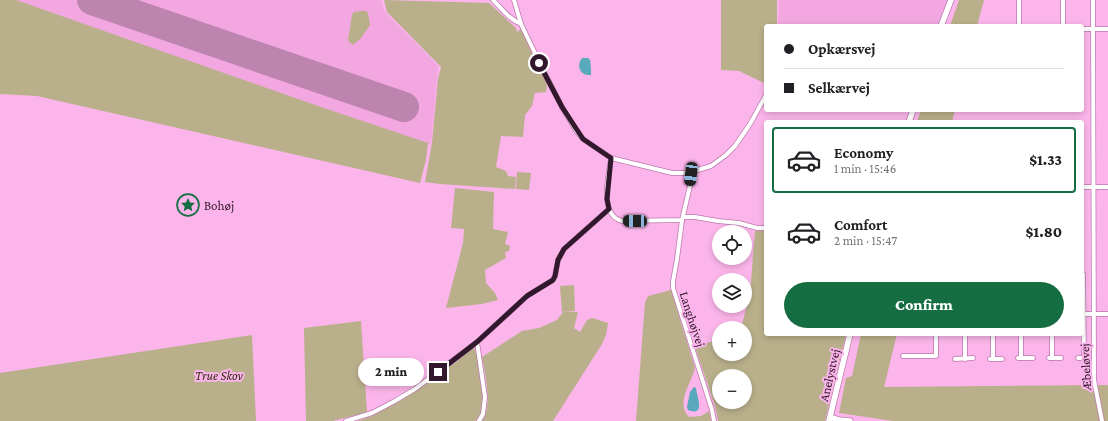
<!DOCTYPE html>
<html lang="en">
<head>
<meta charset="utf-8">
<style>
	:root { --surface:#fff; --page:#f2f2f2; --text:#202124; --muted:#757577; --line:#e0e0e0; --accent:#156e41 }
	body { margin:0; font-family:"Crimson Pro",serif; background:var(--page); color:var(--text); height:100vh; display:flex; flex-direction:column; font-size:15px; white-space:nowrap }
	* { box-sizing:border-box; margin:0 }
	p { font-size:13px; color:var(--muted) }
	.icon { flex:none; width:22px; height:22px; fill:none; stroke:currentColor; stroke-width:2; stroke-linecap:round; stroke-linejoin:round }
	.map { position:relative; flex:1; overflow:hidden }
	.sheet { position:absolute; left:764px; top:120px; width:320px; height:216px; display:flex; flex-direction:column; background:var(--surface); border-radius:4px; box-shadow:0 2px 6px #0003 }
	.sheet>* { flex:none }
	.hud { position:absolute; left:764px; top:24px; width:320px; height:88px; border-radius:4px; box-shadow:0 2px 6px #0003; display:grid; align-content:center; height:88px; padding:0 20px; background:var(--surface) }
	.fabs { position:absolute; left:712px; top:225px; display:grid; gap:8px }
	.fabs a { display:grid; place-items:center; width:40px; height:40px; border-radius:50%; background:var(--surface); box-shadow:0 2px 6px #0003; font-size:20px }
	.end { position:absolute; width:18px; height:18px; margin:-9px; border:5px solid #32182c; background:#fff; box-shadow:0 0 0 2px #fff }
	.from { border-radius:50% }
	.bubble { position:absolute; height:28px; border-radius:14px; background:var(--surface); box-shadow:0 2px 6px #0003; font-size:13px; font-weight:800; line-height:28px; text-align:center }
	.car { position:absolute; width:12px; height:24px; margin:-12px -6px; border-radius:5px; box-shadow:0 0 3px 1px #0007; background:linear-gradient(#222 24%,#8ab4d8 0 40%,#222 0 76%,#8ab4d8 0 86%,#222 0) }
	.hud b { display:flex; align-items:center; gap:14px; height:38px; font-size:15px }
	.hud b+b { border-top:1px solid var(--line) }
	.hud i { width:10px; height:10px; background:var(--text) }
	ul { padding:7px 0 0; list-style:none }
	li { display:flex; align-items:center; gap:12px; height:66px; margin:0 8px 6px; padding:0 12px; border:2px solid transparent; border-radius:4px }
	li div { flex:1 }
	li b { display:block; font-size:15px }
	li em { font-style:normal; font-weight:800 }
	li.selected { border-color:var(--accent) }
	li>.icon { width:36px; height:36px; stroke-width:1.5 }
	.cta { display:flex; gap:8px; margin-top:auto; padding:8px 20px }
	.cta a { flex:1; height:46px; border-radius:24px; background:var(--accent); color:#fff; font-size:16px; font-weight:800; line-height:46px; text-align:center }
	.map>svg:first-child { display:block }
</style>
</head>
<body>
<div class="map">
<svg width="1108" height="421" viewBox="0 0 1108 421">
	<rect width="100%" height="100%" fill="#fbb5ea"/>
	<!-- built -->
	<g fill="#f2a7e0">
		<polygon points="13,0 381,0 384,11 438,66 431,144 427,144 320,108"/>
		<polygon points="779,0 949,0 939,26 778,26"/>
	</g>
	<!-- green -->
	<g fill="#b9b08b" fill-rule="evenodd">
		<polygon points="0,0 16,0 321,107 428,143 426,160 420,183 37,96 0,94"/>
		<polygon points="384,0 489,3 516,28 517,32 521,29 547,85 546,92 535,93 532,106 525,115 523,137 501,136 496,167 506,171 508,176 516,177 515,189 440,184 425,182 432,143 438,78 439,75 441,67 387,12"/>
		<polygon points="721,0 777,0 777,26 766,26 766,84 739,71 721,70"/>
		<polygon points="959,0 984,0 977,26 950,26"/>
		<polygon points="362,11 366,11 368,13 370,25 361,38 353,45 350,43 348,40 352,15 354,12"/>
		<polygon points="921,110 955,110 952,122 917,122"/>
		<polygon points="517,172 531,173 529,190 516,189"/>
		<polygon points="455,188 494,192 493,229 508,232 505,244 510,246 509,251 505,252 506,258 485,270 486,283 495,293 498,300 482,304 446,308 463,243 464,229 451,228"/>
		<path d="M755,231H766V334H846L825,421H718L715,406L695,347L719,339V354H745V328H741L750,294ZM719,376H745V402H719Z"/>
		<polygon points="574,285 575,311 562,312 560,286"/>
		<path d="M671,290L695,368C692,382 675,403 689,417L701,416L709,411L711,421H636L645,302L648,296Z"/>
		<path d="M563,312H578L574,328L580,332L587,320L592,318L608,323L606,335L602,344L553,421H482C493,406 485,374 482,357L522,331L539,328L557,320Z"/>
		<polygon points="361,321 367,412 333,421 306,421 304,328"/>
		<polygon points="861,334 897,334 884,387 1108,385 1108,421 893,421 839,413 846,378 852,376"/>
		<polygon points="252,335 256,421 0,421 0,373"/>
		<path d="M474,348C479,356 484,398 483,407C482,412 479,418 475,421H358C391,410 423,385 452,365C460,360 466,352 474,348Z"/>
	</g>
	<!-- water -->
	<g fill="#58a9bc">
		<path d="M582,58H588L590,60L591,69V75C580,76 576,66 582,58Z"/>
		<path d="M694,387L696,388C697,397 706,417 688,410L687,407L690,392Z"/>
	</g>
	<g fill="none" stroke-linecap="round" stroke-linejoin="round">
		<!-- runway -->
		<polyline stroke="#bc84ae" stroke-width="30" points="92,0 404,107"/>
		<!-- street casing -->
		<g stroke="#bc7aad" stroke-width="5.5">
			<g id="street">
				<path d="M493,0C502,9 509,19 521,24"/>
				<polyline points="514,0 521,24 546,76 562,107 577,132 583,139 611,158 672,173 683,173 691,172 711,166 726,155 735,146 750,124 766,95"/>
				<polyline points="1019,0 1019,26"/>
				<polyline points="1063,0 1063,26"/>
				<polyline points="1093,0 1094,380 1102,421"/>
				<polyline points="1082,29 1108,29"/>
				<path d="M611,158C609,175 598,215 622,221L682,220L690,186L691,172"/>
				<polyline points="1082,187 1108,187"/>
				<polyline points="683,217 695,217 718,221 739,223 757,228 766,228"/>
				<polyline points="682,220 677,259 673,281 673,288 712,410 714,421"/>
				<polyline points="1082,314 1108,314"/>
				<polyline points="965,334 965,359"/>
				<polyline points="993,334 993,359"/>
				<polyline points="1021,334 1021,358"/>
				<polyline points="1052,334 1052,358"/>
				<polyline points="477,342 485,397 483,414 479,421"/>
				<polyline points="903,356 936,356 936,334"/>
				<polyline points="1018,358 1033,358"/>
				<polyline points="1049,358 1061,358"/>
				<polyline points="1078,358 1084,358 1083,274"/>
				<polyline points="955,359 973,358"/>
				<polyline points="990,359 1002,359"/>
				<polyline points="346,421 372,413 393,402 415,389 477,342 527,296 553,280 555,276 558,260 564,249 609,209"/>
			</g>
		</g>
		<!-- secondary casing -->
		<g stroke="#bc7aad" stroke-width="7">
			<g id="secondary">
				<polyline points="941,26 951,0"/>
				<polyline points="909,122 913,110"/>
				<polyline points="830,417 839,420 850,421"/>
				<polyline points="829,421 850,334"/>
			</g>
		</g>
		<!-- street -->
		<use href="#street" stroke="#fff" stroke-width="4"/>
		<!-- secondary -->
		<use href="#secondary" stroke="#fff" stroke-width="5.5"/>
	</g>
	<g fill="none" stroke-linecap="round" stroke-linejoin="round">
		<!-- route -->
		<polyline stroke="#32182c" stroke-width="5" points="438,372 477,342 527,296 553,280 555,276 558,260 564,249 609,209 607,199 611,158 583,139 562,107 539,63"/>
	</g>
	<!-- icons -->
	<defs>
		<g id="sight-ring" transform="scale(1.15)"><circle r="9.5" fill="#fbb5ea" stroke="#156e41" stroke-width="1.5"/><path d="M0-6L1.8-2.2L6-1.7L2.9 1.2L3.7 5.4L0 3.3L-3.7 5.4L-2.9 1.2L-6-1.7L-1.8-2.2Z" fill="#156e41"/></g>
	</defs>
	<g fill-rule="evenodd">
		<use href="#sight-ring" x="188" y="205"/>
	</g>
	<g text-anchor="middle" stroke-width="4" stroke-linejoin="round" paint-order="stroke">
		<!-- poi labels -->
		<g font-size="13" fill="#32182c" stroke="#fbb5ea" text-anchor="start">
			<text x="204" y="210">Bohøj</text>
		</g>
		<!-- street labels -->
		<g font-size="13" fill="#32182c" stroke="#fbb5ea">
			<text transform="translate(693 319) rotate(72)" y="5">Langhøjvej</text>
			<text transform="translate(1085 367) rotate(-93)" y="5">Æbeløvej</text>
			<text transform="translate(829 375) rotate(-77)" y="5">Anelystvej</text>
		</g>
		<!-- park labels -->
		<g font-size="13" font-style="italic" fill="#352d11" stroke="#fbb5ea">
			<text x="219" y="380">True Skov</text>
		</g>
	</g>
</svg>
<div class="fabs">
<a><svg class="icon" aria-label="locate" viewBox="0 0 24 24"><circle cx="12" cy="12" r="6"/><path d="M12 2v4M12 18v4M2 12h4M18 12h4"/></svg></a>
<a><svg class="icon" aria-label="layers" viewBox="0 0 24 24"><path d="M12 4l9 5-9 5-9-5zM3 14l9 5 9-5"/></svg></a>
<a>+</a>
<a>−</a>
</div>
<i class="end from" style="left:539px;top:63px"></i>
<i class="end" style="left:438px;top:372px"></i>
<div class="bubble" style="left:358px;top:358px;width:66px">2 min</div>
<i class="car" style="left:691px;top:174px;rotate:187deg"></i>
<i class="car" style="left:635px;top:221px;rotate:271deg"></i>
<div class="hud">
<b><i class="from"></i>Opkærsvej</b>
<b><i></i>Selkærvej</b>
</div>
<section class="sheet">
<ul>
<li class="selected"><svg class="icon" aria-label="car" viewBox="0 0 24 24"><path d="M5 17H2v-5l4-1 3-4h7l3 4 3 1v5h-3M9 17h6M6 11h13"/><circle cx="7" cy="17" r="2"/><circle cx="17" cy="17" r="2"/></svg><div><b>Economy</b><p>1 min · 15:46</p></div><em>$1.33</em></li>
<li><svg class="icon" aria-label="car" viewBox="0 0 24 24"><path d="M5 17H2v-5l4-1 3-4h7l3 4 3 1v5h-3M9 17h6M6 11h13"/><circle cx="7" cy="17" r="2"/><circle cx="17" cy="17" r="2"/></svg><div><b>Comfort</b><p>2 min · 15:47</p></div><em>$1.80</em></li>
</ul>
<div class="cta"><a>Confirm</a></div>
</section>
</div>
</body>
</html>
